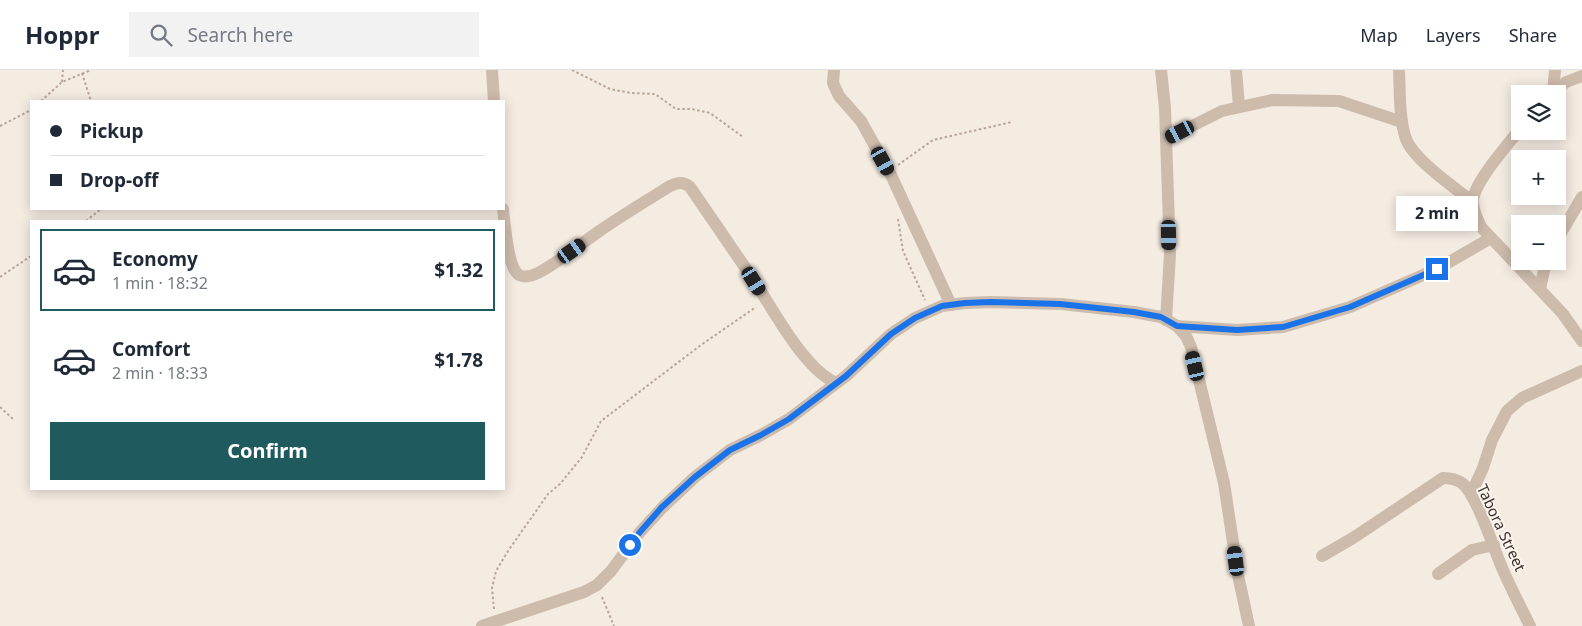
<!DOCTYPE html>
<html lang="en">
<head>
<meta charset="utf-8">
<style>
	:root { --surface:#fff; --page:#f2f2f3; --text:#1f2937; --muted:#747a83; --line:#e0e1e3; --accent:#1f5a5e }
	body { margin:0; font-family:"Noto Sans",sans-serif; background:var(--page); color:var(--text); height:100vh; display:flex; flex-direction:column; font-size:19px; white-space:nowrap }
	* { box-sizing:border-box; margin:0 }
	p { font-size:16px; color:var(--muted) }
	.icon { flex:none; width:28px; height:28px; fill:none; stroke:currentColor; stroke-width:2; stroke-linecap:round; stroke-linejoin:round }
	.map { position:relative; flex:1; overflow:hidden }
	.details { position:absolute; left:30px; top:150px; width:475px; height:270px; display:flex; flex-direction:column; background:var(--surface); border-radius:0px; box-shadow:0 2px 12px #0003 }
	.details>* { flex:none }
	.hud { position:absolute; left:30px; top:30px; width:475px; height:110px; border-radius:0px; box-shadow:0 2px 12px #0003; display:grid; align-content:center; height:110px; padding:0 20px; background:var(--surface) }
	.controls { position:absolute; left:1511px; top:15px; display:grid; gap:10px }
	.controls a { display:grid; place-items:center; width:55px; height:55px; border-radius:0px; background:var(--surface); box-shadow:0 2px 12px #0003; font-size:25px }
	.end { position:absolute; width:22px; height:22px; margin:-11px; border:6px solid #1a73e8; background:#fff; box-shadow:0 0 0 2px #fff }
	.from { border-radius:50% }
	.bubble { position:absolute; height:35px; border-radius:0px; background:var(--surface); box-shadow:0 2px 12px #0003; font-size:16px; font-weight:700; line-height:35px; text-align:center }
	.car { position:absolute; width:15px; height:30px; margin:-15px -8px; border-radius:6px; box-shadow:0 0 4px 1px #0007; background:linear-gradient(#222 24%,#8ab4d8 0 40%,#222 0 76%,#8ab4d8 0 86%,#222 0) }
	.hud b { display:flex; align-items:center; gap:18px; height:48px; font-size:19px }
	.hud b+b { border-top:1px solid var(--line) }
	.hud i { width:12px; height:12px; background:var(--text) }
	ul { padding:9px 0 0; list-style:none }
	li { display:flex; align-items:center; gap:15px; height:82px; margin:0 10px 8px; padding:0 10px; border:2px solid transparent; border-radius:0px }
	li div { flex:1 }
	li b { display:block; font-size:19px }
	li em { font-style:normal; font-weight:700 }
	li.current { border-color:var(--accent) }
	li>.icon { width:45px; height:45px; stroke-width:1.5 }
	.cta { display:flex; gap:10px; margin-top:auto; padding:10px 20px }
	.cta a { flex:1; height:58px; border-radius:0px; background:var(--accent); color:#fff; font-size:20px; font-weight:700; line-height:58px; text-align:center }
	header { display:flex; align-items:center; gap:30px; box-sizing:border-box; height:70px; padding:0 25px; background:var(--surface); border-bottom:1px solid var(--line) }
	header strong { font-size:24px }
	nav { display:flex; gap:28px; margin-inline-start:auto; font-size:18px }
	.search { width:350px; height:45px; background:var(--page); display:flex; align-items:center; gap:12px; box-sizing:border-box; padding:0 18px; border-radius:0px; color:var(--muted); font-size:19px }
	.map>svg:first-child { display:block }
</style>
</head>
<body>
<header>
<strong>Hoppr</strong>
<div class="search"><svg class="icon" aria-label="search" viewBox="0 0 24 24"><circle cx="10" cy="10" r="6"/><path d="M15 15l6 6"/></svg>Search here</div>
<nav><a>Map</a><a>Layers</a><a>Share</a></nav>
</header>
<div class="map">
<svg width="1582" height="556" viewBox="0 0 1582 556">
	<rect width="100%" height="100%" fill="#f4ebe1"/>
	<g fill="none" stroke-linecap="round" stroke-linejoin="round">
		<!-- path -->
		<g stroke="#b9a596" stroke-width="2" stroke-dasharray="2.5 2.5" stroke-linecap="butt">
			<polyline points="572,0 610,19 631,23 655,24 676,39 692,39 710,43 743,67"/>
			<polyline points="82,3 91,31"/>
			<polyline points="62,12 63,0"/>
			<polyline points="41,31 62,12 91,0"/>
			<polyline points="0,56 31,40"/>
			<polyline points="898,95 933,70 1012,52"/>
			<polyline points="898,149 903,181 925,230"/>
			<polyline points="86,151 101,139"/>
			<polyline points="0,207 31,186"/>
			<polyline points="0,337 13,349"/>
			<polyline points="602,527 614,556"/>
			<polyline points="494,539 492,518 496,501 508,481 548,424 560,414 582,387 601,351 701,275 756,237"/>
		</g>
		<!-- minor -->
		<g stroke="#cdbbac" stroke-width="12">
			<polyline points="492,0 494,31"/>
			<polyline points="834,0 833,13 839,26 861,51 891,105 951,235"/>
			<polyline points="1161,0 1165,38 1170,184 1166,250"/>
			<polyline points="1236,0 1239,36"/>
			<path d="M1399,0C1400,21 1399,49 1406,69C1414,90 1455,118 1473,132"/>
			<polyline points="1553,23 1555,0"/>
			<polyline points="1552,24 1566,12 1582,6"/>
			<path d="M1520,59C1507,76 1474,112 1473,131C1473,141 1477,149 1481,157L1563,244L1582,271"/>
			<polyline points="1166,69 1222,41 1272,30 1339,31 1402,52"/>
			<path d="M503,139C505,154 507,197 519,205C525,208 532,206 538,203C559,192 578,176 598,162C621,146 646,131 670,116C678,113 682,111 690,117C711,148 732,178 753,209C773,239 803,298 836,313"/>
			<polyline points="1558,168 1582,127"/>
			<polyline points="1540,219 1546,191"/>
			<polyline points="1177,256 1237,260 1283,257 1350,237 1437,199 1491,168"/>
			<polyline points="1471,424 1483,398 1492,370 1507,341 1522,328 1582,301"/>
			<path d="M1322,486L1353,468L1443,408C1450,408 1456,409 1462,413C1477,425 1494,480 1503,500C1511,519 1521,537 1530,556"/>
			<polyline points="1438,504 1472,480 1494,475"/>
			<polyline points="482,556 584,522 597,515 611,501 640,462 663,437 695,407 730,380 761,365 789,349 846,306 891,264 915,248 942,236 965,233 991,232 1061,234 1134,242 1161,247 1177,256 1186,266 1191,277 1224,413 1238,505 1249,556"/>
		</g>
	</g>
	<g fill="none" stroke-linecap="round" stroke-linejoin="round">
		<!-- route -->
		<polyline stroke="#1a73e8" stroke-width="6" points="630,475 640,462 662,437 695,407 730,380 761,365 789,349 846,306 891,264 915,248 942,236 965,233 991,232 1060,234 1134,242 1161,247 1177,256 1237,260 1283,257 1350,237 1437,199"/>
	</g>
	<g text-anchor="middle" stroke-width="4" stroke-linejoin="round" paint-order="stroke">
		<!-- street labels -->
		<g font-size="15" fill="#3b302b" stroke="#fbf5ee">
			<text transform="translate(1501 458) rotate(65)" y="5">Tabora Street</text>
		</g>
	</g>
</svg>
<div class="controls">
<a><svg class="icon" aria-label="layers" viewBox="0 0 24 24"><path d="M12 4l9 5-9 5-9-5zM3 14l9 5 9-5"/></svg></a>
<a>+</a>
<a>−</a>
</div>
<i class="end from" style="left:630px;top:475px"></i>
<i class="end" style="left:1437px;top:199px"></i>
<div class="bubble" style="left:1396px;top:126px;width:82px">2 min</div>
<i class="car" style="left:1180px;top:62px;rotate:243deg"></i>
<i class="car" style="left:883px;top:91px;rotate:151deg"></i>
<i class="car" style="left:1169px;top:165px;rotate:179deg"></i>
<i class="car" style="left:572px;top:181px;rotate:55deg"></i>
<i class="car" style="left:754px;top:211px;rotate:148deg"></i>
<i class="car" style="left:1195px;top:296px;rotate:347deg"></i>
<i class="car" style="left:1236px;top:491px;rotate:353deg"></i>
<div class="hud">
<b><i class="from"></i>Pickup</b>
<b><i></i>Drop-off</b>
</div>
<section class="details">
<ul>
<li class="current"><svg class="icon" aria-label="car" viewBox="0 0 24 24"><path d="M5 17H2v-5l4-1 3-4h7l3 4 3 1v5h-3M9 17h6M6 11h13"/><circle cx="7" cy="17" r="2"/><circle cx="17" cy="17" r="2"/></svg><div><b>Economy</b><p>1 min · 18:32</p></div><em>$1.32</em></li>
<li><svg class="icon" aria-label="car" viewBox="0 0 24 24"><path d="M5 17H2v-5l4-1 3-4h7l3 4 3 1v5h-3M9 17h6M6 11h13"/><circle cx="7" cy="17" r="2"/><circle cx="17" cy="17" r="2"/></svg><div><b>Comfort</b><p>2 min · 18:33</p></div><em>$1.78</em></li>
</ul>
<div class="cta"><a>Confirm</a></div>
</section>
</div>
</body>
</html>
